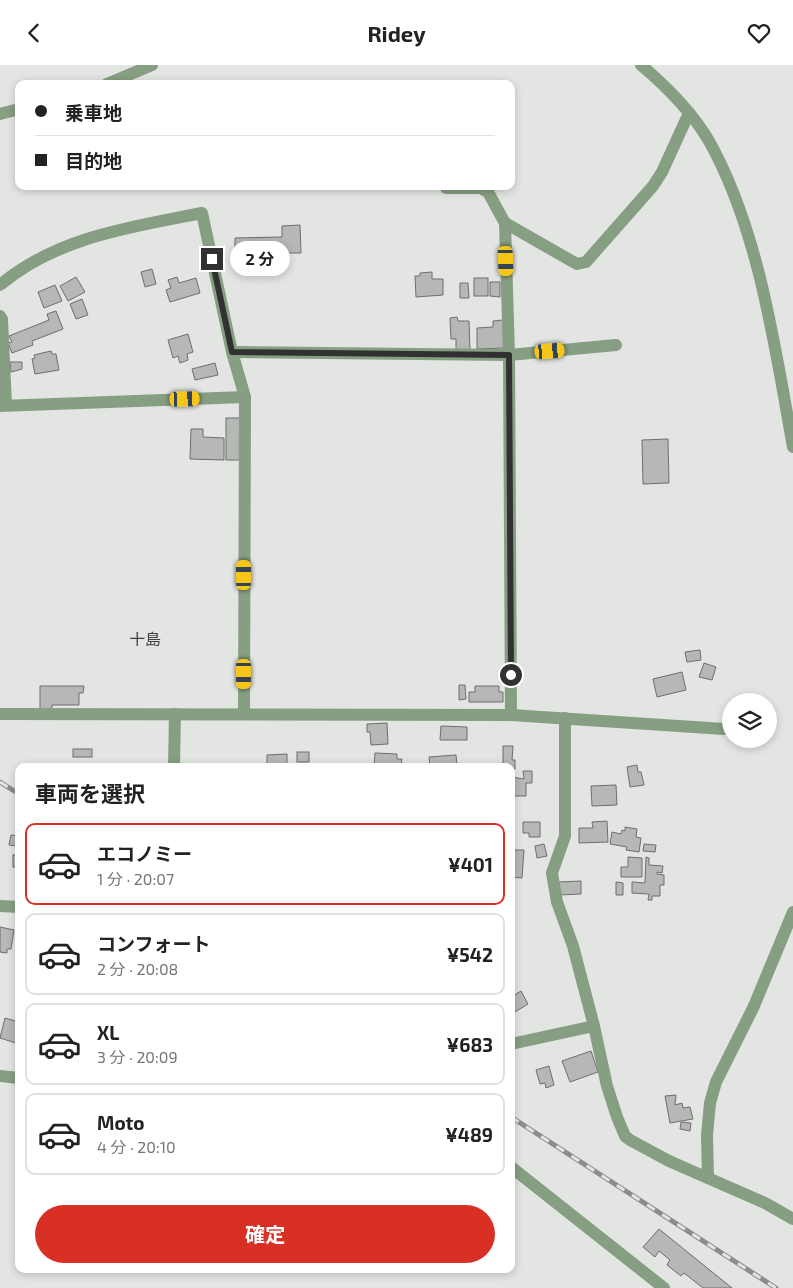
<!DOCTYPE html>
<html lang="ja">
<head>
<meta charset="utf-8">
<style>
	:root { --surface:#fff; --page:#f2f2f2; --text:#222; --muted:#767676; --line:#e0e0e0; --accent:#d93025 }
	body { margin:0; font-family:"Exo 2","Noto Sans JP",sans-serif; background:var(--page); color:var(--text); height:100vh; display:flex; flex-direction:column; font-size:19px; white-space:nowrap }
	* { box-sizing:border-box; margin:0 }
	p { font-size:16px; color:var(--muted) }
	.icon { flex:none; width:28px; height:28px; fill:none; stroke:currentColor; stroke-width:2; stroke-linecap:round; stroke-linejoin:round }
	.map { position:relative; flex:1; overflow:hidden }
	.details { position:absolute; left:15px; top:698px; width:500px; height:510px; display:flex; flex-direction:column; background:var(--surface); border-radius:10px; box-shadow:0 2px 8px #0003 }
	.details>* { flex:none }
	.banner { position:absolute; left:15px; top:15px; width:500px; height:110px; border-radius:10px; box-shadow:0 2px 8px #0003; display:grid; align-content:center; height:110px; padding:0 20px; background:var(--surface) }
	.controls { position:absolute; left:722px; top:628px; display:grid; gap:10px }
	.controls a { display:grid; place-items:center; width:55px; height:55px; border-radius:50%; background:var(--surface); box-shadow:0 2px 8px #0003; font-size:25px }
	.end { position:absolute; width:22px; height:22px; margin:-11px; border:6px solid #303130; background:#fff; box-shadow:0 0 0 2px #fff }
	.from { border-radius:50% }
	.bubble { position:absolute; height:35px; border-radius:18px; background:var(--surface); box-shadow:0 2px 8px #0003; font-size:16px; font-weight:700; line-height:35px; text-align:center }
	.car { position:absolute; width:15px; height:30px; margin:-15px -8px; border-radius:6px; box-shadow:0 0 4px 1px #0007; background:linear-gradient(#f5c518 24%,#345 0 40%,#f5c518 0 76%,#345 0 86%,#f5c518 0) }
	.banner b { display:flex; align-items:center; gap:18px; height:48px; font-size:19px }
	.banner b+b { border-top:1px solid var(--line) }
	.banner i { width:12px; height:12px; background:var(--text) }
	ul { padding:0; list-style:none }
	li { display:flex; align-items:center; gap:15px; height:82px; margin:0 10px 8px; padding:0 10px; border:2px solid var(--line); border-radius:10px }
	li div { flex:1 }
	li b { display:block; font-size:19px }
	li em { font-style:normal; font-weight:700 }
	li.current { border-color:var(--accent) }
	li>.icon { width:45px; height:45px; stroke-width:1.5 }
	h2 { padding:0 20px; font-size:22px; line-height:60px }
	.primary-button { display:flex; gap:10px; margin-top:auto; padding:10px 20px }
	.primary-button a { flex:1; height:58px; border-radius:30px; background:var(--accent); color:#fff; font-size:20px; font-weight:700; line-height:58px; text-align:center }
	header { display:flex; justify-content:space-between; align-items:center; height:65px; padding:0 20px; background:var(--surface); font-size:22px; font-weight:700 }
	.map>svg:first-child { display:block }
</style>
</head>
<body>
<header><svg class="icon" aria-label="back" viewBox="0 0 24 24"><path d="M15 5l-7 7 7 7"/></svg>Ridey<svg class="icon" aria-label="heart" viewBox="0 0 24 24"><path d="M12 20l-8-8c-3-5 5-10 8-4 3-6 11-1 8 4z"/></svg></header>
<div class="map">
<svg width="793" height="1223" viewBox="0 0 793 1223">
	<rect width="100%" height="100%" fill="#e2e5e2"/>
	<!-- building -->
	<g fill="#b5b8b4" stroke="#6c6f6c">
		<polygon points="300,160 301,188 283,188 283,184 273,185 273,188 246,188 246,183 235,183 235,173 282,172 282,161"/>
		<polygon points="152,204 156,219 145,222 141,207"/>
		<polygon points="432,207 432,214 443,214 443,230 416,232 415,211 420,211 420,208"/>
		<polygon points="76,212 85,227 68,236 60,221"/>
		<polygon points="177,212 179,218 196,213 200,228 170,237 166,225 171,223 168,215"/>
		<rect x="474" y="213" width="14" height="18"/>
		<polygon points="490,217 500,217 500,232 490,231"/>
		<polygon points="460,218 468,218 469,233 460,233"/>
		<polygon points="55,220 62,236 44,243 38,227"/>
		<polygon points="82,234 88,250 76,254 70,239"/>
		<polygon points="56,246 63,264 32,276 33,280 12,288 8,278 12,277 9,271 49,255 47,249"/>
		<polygon points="457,252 458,256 469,256 470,285 456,286 456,274 451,274 450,253"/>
		<polygon points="503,255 504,283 477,284 477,263 493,262 493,256"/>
		<polygon points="188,269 193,287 187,289 188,295 180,298 178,291 173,293 168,275"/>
		<polygon points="51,286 52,289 56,289 59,305 35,309 32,294 35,293 34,290"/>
		<polygon points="10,297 22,297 22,304 11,307"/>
		<polygon points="215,298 218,310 195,315 192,304"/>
		<rect x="226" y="353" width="15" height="42"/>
		<polygon points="191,364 203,364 203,372 224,373 224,395 190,394"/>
		<polygon points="668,374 669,418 643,419 642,375"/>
		<polygon points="700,585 701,595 687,597 685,587"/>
		<polygon points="704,598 716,602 712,615 699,612"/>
		<polygon points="682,607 686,625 657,632 653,614"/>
		<polygon points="459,620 465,620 466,634 459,635"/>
		<polygon points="40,621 84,621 83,628 79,628 79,640 52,640 52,645 40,645"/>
		<polygon points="475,621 499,621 499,627 503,627 503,637 469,637 469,627 475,627"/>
		<polygon points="387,658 388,679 371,680 370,667 367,667 367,659"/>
		<polygon points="441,661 467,662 467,675 440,675"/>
		<polygon points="503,681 513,681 512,695 515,695 515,704 511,704 511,701 503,701"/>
		<rect x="73" y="684" width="19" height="8"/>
		<rect x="297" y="687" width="12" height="10"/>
		<polygon points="375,688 397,689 397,694 402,694 401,701 374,701"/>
		<polygon points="287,689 287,701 267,701 267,690"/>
		<polygon points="456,690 457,701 430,701 429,692"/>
		<polygon points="637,700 638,707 641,707 644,720 630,722 627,702"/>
		<polygon points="523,706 532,706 532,718 526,718 526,731 511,731 511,712 524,714"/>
		<polygon points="616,720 617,740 592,741 591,721"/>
		<polygon points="607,756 608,777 579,778 579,763 593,763 592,757"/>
		<polygon points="523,757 540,757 540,772 529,772 529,768 523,768"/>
		<polygon points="625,762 637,764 636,772 641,773 639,787 626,785 627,782 610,779 612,767 621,769 622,765 625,766"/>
		<polygon points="11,770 18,771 17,781 9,780"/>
		<polygon points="544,779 547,791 537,793 535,781"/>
		<polygon points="644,779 656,780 655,787 643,786"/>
		<polygon points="511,785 524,785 522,813 511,812"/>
		<rect x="13" y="790" width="6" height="12"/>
		<polygon points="628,792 642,793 642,812 621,812 621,802 628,802"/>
		<polygon points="646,792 649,793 649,800 663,801 662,808 657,807 657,809 664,810 664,820 660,820 660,831 652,831 652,835 648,835 649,829 632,828 632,817 645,818"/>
		<polygon points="581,816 581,829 559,830 558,817"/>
		<polygon points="616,817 623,818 623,830 616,830"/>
		<polygon points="0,862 14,865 11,884 7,884 7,888 0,887"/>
		<polygon points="521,926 528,939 515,947 511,941 511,932"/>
		<polygon points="5,953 19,957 19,979 0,973"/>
		<polygon points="591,986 598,1007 570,1017 562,996"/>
		<polygon points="549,1001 554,1020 546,1023 545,1018 540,1019 536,1005"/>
		<polygon points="676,1030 675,1040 682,1038 683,1043 690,1042 693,1054 670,1058 665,1031"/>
		<polygon points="681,1057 691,1058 690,1066 680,1064"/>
		<polygon points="659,1164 732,1223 703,1223 684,1208 681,1211 667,1200 670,1195 659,1186 655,1192 643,1182"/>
	</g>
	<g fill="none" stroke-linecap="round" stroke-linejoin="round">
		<!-- minor -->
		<g stroke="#869e82" stroke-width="12">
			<path d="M641,0C667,22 692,47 709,76C759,165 775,283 793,382"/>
			<polyline points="107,19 152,0"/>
			<polyline points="0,49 19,44"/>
			<polyline points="446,123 480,123 488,127 505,158 509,290 511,650"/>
			<polyline points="505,158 577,199 586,197 653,121 662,107 689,48"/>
			<path d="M0,220C57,172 131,162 202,148L232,287L245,332L244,648"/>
			<polyline points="0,251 2,254 6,340"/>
			<polyline points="232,287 509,290 616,280"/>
			<polyline points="0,341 245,332"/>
			<polyline points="0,649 511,650 724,664"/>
			<polyline points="565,653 565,771 552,808 557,837 573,881 594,961 607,1021 617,1052 625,1071 630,1075 669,1096 765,1138 793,1154"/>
			<polyline points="174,701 175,649"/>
			<polyline points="0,841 19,842"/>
			<polyline points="511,979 594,961"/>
			<polyline points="0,1011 19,1013"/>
			<polyline points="511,1102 664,1223"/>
			<polyline points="708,1113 707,1070 710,1038 716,1017 754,941 793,847"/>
		</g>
		<!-- rail casing -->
		<g stroke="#8a8d8a" stroke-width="5">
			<g id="rail">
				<polyline points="0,717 19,729"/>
				<polyline points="511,1052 776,1223"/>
			</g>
		</g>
		<!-- rail -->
		<use href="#rail" stroke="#e2e5e2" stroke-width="3" stroke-dasharray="9" stroke-linecap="butt"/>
	</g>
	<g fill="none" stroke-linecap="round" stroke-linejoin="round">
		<!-- route -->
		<polyline stroke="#303130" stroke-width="6" points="212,194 232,287 509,290 511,610"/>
	</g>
	<g text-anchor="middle" stroke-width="5" stroke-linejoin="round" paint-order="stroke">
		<!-- neighbourhood labels -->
		<g font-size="16" fill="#40423f" stroke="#e2e5e2">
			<text x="145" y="580">十島</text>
		</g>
	</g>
</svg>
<div class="controls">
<a><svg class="icon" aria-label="layers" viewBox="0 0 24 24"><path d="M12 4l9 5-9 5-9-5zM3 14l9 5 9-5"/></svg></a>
</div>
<i class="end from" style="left:511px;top:610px"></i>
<i class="end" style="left:212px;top:194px"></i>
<div class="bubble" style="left:230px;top:176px;width:60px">2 分</div>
<i class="car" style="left:506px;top:196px;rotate:178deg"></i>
<i class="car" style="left:550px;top:286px;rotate:85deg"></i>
<i class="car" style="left:185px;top:334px;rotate:88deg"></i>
<i class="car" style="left:244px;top:510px;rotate:0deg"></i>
<i class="car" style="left:244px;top:609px;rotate:180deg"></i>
<div class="banner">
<b><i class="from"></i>乗車地</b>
<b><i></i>目的地</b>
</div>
<section class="details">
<h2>車両を選択</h2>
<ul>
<li class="current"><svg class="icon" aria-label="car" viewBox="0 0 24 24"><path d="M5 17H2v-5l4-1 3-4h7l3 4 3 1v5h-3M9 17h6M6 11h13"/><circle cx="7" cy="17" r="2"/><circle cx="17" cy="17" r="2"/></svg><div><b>エコノミー</b><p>1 分 · 20:07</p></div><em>¥401</em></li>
<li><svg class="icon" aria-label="car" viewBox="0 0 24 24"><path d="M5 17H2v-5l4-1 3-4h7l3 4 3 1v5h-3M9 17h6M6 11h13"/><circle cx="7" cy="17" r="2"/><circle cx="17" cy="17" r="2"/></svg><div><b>コンフォート</b><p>2 分 · 20:08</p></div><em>¥542</em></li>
<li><svg class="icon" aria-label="car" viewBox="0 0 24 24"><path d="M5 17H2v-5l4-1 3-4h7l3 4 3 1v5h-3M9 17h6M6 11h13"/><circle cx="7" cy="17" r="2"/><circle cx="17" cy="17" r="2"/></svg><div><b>XL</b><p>3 分 · 20:09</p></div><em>¥683</em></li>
<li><svg class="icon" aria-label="car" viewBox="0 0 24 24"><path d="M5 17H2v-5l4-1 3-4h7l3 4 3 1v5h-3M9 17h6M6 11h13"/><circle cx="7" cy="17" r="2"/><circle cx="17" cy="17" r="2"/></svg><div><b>Moto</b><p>4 分 · 20:10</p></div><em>¥489</em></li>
</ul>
<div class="primary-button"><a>確定</a></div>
</section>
</div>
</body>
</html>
